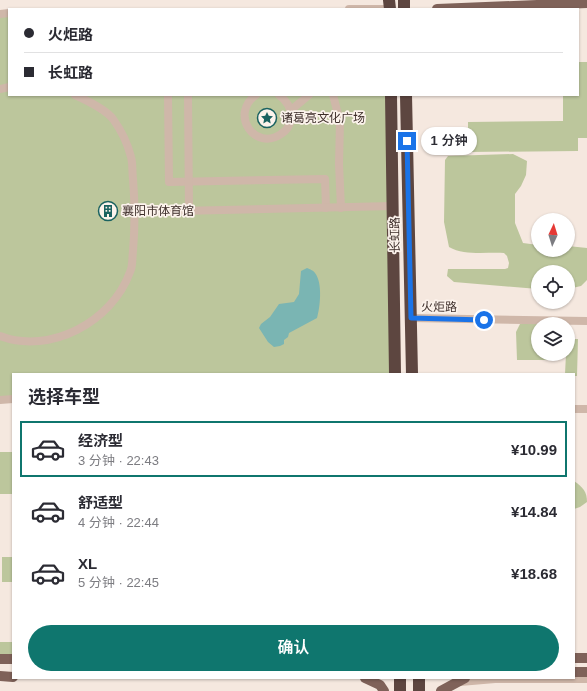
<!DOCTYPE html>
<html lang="zh">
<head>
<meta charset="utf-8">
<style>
	:root { --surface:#fff; --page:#f2f2f3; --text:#2b2b33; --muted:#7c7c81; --line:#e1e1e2; --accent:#0f766e }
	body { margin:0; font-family:Arial,"Noto Sans SC",sans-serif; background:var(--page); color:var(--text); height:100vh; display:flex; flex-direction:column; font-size:15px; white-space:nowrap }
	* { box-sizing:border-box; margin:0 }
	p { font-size:13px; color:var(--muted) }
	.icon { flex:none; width:22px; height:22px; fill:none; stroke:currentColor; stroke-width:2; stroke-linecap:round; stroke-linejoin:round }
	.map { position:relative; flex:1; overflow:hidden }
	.panel { position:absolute; left:12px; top:373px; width:563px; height:306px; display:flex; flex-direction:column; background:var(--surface); border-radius:0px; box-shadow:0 1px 3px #0004 }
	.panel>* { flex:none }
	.banner { position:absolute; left:8px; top:8px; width:571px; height:88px; border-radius:0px; box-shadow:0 1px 3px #0004; display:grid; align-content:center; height:88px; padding:0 16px; background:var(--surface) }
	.needle { width:26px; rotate:4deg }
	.buttons { position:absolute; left:531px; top:213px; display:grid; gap:8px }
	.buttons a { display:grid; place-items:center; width:44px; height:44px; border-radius:50%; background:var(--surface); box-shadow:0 1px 3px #0004; font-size:20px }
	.end { position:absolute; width:18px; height:18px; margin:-9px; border:5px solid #1a73e8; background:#fff; box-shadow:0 0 0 2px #fff }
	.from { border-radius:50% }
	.bubble { position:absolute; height:28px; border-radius:14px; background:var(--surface); box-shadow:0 1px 3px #0004; font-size:13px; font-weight:600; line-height:28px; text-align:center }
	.banner b { display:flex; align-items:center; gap:14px; height:38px; font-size:15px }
	.banner b+b { border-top:1px solid var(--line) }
	.banner i { width:10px; height:10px; background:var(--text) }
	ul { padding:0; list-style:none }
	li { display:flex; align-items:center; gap:12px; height:56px; margin:0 8px 6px; padding:0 8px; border:2px solid transparent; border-radius:0px }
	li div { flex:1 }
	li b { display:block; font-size:15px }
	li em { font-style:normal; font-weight:600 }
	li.on { border-color:var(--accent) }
	li>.icon { width:36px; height:36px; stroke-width:1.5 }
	h2 { padding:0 16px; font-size:18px; line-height:48px }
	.button { display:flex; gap:8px; margin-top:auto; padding:8px 16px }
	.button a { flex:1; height:46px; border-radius:24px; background:var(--accent); color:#fff; font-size:16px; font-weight:600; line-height:46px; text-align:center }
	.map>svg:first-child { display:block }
</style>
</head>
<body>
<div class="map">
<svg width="587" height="691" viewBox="0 0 587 691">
	<rect width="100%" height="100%" fill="#f5e8df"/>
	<!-- green -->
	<g fill="#bcc69c">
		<polygon points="0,11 9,11 9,95 391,95 395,374 13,374 13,398 0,397"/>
		<polygon points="578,62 587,62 587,138 578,138 578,151 468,152 468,122 563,121 563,95 578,95"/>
		<path d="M513,154L527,161L526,175L521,186L515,194V223L523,243L538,245V250H568V246L587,248V280L581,286L568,289V272H538V289L454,282L447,276L448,269H505L508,268L509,263L507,256L504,253C486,252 465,256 449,247L444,222L445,160L448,156Z"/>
		<polygon points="520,324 538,324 538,354 560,354 559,360 517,360 516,332"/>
		<polygon points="568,339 578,339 577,376 574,376 574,374 565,374 566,354 568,354"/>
		<rect x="0" y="452" width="13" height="42"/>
		<path d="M574,481C583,487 587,492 587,502L580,507L574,509Z"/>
		<rect x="2" y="557" width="11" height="25"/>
		<polygon points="0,642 13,642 13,659 0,655"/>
	</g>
	<!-- water -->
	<path fill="#7ab5b3" d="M307,268C310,269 314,271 315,273C323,283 320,308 317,318L289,333L288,337L284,340V344L280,346L274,347L268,342L259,328L261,324L270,317L279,304L294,302L299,294L301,271Z"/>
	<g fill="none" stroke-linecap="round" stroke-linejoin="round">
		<!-- minor -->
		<g stroke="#cfb7a9" stroke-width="8">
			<polyline points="349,9 390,9"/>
			<polyline points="0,14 9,13"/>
			<polyline points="0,89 9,87"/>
			<polyline points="168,95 169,182 325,179 326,208"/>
			<polyline points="188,95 189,211"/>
			<path d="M256,95C229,114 255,152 281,134C286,131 290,125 291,119C292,109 287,101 279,95"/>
			<polyline points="333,95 340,122 339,164 341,208"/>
			<polyline points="291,110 309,95"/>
			<polyline points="135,212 393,206"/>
			<polyline points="411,318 587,321"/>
			<path d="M0,336C50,355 112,322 130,272C133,266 132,258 133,251C135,227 135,203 133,179C132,172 133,164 131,157C128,145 121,130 113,119C106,110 86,100 75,95"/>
			<polyline points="0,400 13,399"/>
			<polyline points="574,409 587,409"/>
			<polyline points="460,682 495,679 587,679"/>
		</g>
		<!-- major -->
		<g stroke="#7f6259" stroke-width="10">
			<polyline points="437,9 587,3"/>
			<polyline points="574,658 587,658"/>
			<polyline points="0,659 13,659"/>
			<polyline points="574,672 587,672"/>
			<polyline points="0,676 13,677"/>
			<polyline points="365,678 380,685 384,691"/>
			<polyline points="441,691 465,678"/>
		</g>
		<!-- highway -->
		<g stroke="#5d4640" stroke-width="12">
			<polyline points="389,0 390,9"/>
			<polyline points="404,9 404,0"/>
			<polyline points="391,95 395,374"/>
			<polyline points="406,95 412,374"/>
			<polyline points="400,678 400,691"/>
			<polyline points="419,678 419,691"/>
		</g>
	</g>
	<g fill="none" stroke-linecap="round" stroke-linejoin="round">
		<!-- route -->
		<polyline stroke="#1a73e8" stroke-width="5" points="407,141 411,318 484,320"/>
	</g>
	<!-- icons -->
	<defs>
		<g id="sight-ring" transform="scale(1)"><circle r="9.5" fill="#fcf3ec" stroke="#1a6260" stroke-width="1.5"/><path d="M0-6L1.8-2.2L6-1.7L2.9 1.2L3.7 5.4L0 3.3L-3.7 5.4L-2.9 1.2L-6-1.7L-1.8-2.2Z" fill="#1a6260"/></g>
		<g id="building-ring" transform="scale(1)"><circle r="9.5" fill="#fcf3ec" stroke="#1a6260" stroke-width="1.5"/><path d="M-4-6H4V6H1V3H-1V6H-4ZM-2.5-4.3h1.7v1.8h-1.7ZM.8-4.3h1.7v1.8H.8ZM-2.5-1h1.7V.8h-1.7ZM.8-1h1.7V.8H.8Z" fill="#1a6260"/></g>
	</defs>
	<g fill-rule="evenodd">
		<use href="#sight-ring" x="267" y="118"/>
		<use href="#building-ring" x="108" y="211"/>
	</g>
	<g text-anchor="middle" stroke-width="3.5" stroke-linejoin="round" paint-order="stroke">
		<!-- poi labels -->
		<g font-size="12" fill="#3c2d29" stroke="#fcf3ec" text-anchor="start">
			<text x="281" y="122">诸葛亮文化广场</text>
			<text x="122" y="215">襄阳市体育馆</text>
		</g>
		<!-- street labels -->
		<g font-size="12" fill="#3c2d29" stroke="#fcf3ec">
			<text transform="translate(395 235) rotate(-91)" y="4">长虹路</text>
			<text transform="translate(439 307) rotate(1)" y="4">火炬路</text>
		</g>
	</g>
</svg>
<div class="buttons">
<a><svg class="needle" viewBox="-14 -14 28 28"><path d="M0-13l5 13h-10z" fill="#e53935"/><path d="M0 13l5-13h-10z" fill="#7c7c81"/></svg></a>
<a><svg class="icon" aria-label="locate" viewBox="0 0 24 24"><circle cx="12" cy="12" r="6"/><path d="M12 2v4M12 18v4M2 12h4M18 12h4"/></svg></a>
<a><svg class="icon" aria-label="layers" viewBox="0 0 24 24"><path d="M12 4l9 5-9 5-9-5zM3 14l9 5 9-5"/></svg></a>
</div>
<i class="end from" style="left:484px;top:320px"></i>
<i class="end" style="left:407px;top:141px"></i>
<div class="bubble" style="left:421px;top:127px;width:56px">1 分钟</div>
<div class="banner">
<b><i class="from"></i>火炬路</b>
<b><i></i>长虹路</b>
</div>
<section class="panel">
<h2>选择车型</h2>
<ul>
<li class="on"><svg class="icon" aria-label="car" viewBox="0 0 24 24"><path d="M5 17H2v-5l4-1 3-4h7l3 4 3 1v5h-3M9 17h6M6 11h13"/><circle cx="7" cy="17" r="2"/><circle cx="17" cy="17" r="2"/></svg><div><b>经济型</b><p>3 分钟 · 22:43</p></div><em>¥10.99</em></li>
<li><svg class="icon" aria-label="car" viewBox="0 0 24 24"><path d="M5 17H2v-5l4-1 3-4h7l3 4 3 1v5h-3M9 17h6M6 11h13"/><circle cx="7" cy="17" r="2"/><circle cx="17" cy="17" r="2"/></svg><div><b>舒适型</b><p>4 分钟 · 22:44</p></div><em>¥14.84</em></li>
<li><svg class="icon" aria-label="car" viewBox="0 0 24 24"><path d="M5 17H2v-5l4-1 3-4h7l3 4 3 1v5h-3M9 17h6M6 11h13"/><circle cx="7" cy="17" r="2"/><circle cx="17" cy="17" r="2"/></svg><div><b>XL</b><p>5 分钟 · 22:45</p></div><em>¥18.68</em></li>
</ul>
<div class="button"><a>确认</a></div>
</section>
</div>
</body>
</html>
